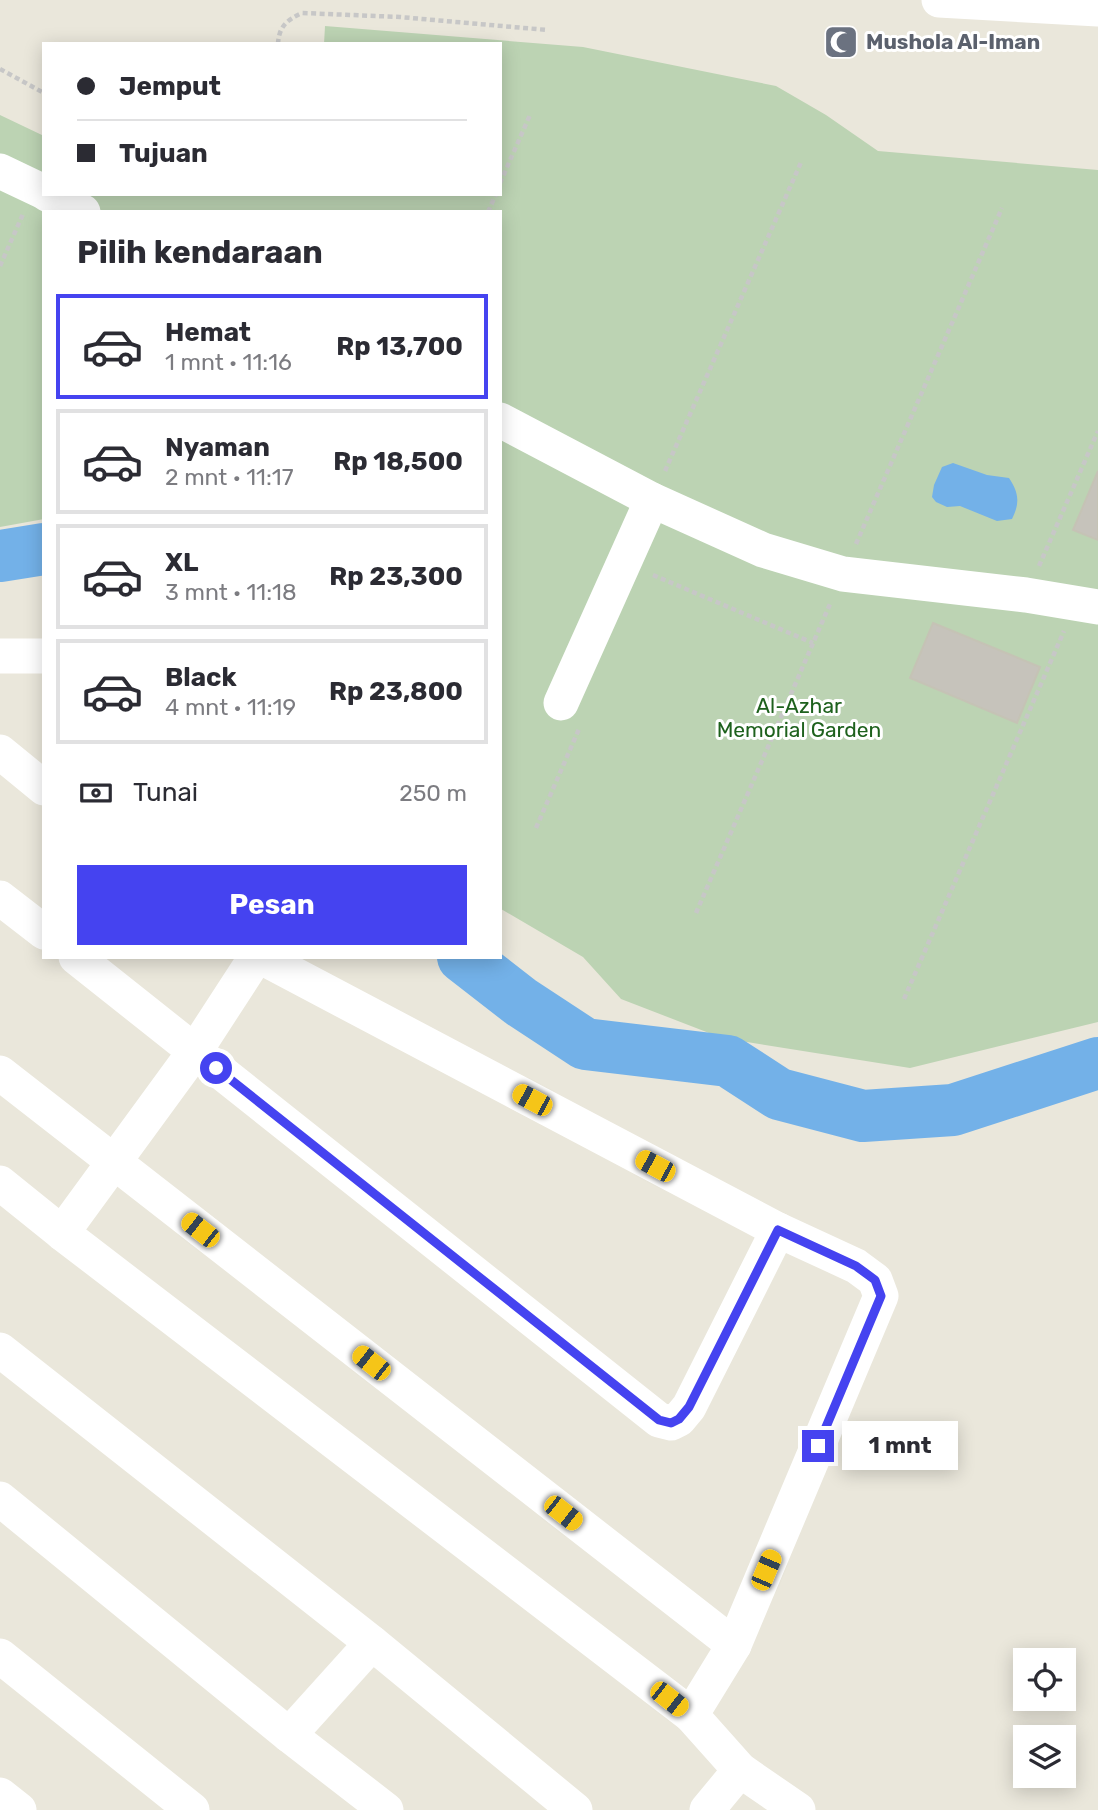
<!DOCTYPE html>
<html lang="id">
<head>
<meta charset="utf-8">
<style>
	:root { --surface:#fff; --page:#f7f7f7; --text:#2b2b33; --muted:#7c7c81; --line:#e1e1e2; --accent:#4543f0 }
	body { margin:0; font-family:Rubik,sans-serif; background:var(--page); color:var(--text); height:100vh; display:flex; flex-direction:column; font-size:26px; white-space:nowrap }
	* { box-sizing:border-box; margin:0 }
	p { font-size:23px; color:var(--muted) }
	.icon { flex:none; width:38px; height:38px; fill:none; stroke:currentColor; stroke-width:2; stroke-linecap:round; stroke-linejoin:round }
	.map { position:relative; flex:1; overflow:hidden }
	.panel { position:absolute; left:42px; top:210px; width:460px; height:749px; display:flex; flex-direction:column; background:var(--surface); border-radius:0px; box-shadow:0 4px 18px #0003 }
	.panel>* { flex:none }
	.banner { position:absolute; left:42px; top:42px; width:460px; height:154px; border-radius:0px; box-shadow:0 4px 18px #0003; display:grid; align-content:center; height:154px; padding:0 35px; background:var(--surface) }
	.fabs { position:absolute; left:1013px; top:1648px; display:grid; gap:14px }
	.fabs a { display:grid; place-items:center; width:63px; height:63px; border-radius:0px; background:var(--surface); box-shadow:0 4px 18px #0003; font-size:35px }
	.end { position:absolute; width:32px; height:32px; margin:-16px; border:9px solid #4543f0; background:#fff; box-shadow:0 0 0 4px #fff }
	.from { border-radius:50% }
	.bubble { position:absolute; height:49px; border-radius:0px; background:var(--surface); box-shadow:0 4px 18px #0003; font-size:23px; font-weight:700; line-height:49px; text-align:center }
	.car { position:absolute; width:21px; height:42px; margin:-21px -10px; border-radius:9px; box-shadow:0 0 5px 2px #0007; background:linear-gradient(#f5c518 24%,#345 0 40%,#f5c518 0 76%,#345 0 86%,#f5c518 0) }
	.banner b { display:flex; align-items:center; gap:24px; height:66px; font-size:26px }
	.banner b+b { border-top:2px solid var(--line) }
	.banner i { width:18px; height:18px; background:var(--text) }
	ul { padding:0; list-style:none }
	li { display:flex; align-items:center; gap:21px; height:105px; margin:0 14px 10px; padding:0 21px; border:4px solid var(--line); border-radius:0px }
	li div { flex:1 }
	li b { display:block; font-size:26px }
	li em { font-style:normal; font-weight:700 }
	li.on { border-color:var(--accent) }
	li>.icon { width:63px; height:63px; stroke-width:1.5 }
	h2 { padding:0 35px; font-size:32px; line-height:84px }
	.pay { display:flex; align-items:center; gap:18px; height:77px; padding:0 35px; font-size:26px }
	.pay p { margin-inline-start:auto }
	.primary-button { display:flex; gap:14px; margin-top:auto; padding:14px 35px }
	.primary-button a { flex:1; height:80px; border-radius:0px; background:var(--accent); color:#fff; font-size:28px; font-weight:700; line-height:80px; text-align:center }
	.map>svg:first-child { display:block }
</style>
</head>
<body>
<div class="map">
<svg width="1098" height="1810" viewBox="0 0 1098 1810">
	<rect width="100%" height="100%" fill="#eae7db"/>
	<!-- cemetery -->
	<polygon fill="#bcd3b3" points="325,26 583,47 776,86 826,115 878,151 1098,170 1098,1022 910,1068 722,1038 621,999 583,957 501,909 500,212 44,212 44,519 0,527 0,115 44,136 44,194 500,194 500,44 324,44"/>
	<!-- water -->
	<path fill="#73b1e8" d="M953,463L987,475L1009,478C1019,493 1020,503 1012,519L997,521L960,506L947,507L936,502L932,497L934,485L942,467Z"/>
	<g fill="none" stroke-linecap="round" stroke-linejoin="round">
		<!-- river -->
		<g stroke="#73b1e8" stroke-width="52">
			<polyline points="0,556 44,549"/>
			<polyline points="463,957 521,1002 585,1044 728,1061 779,1094 863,1116 953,1110 1098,1063"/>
		</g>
	</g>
	<!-- building -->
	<g fill="#c6c3bb" stroke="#c5c3b5" stroke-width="2">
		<polygon points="1098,471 1098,540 1073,530"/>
		<polygon points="933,623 1040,667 1017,723 910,678"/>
	</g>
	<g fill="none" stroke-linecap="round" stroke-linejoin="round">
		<!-- path -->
		<g stroke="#c7c7c7" stroke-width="4.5" stroke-dasharray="5 3.5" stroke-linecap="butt">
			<path d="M278,44C279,26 287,20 302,13L400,17L547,30"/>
			<polyline points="0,69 44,93"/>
			<polyline points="500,183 530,115"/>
			<polyline points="488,212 496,194"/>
			<polyline points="0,266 23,214"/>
			<polyline points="665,471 802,160"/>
			<polyline points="856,544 1002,208"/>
			<polyline points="1039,566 1098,431"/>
			<polyline points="653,575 813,643"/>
			<polyline points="536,828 579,729"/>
			<polyline points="696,913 830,604"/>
			<polyline points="904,999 1064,631"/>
		</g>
		<!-- minor -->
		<g stroke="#fff" stroke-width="35">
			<polyline points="939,0 1098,9"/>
			<polyline points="0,171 44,192"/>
			<polyline points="47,194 83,212"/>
			<polyline points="500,420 652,500 763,550 843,574 1026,595 1098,607"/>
			<polyline points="0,656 44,656"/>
			<polyline points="561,703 652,500"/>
			<polyline points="0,752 44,788"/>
			<polyline points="0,898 44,932"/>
			<polyline points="76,957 659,1420 671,1423 679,1419 689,1407 778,1230"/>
			<polyline points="261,957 778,1230 856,1266 875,1280 881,1296 734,1645 691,1715 740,1770 798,1810"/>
			<polyline points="0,1073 734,1645"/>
			<polyline points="0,1183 62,1233 691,1715"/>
			<polyline points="62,1233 195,1051 256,957"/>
			<polyline points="0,1350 372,1643 575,1810"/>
			<polyline points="0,1499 289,1735 386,1810"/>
			<polyline points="0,1656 192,1810"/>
			<polyline points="289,1735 372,1643"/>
			<polyline points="0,1795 19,1810"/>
			<polyline points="707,1810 740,1770"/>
		</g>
	</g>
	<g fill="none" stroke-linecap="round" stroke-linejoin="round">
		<!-- route -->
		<polyline stroke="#4543f0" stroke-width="9" points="216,1068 659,1420 671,1423 679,1419 689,1407 778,1230 856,1266 875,1280 881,1296 818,1446"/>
	</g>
	<!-- icons -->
	<defs>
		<g id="mosque-square" transform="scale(1.75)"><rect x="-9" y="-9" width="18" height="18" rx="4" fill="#6b7280" stroke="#fff"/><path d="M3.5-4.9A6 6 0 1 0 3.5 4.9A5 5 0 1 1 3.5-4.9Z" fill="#fff"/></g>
	</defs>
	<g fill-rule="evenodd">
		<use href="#mosque-square" x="841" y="42"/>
	</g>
	<g text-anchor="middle" stroke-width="6" stroke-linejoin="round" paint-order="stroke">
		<!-- worship labels -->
		<g font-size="21" font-weight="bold" fill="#5b616d" stroke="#fff" text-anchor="start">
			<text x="866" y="49">Mushola Al-Iman</text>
		</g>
		<!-- park labels -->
		<g font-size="21" fill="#1e611d" stroke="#fff">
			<text x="799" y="713">Al-Azhar<tspan x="799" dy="24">Memorial Garden</tspan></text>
		</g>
	</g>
</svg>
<div class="fabs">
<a><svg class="icon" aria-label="locate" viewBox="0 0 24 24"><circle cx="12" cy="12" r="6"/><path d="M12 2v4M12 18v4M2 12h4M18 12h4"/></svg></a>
<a><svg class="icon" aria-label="layers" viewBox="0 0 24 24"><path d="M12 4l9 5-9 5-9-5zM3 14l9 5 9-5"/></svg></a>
</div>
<i class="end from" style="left:216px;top:1068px"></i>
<i class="end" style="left:818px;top:1446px"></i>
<div class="bubble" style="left:842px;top:1421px;width:116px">1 mnt</div>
<i class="car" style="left:532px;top:1100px;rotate:298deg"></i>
<i class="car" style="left:655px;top:1166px;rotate:298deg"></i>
<i class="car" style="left:200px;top:1230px;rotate:308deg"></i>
<i class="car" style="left:371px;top:1363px;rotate:308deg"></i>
<i class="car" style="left:563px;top:1513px;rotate:128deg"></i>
<i class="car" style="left:766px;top:1570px;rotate:23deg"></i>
<i class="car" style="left:669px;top:1699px;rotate:128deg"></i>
<div class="banner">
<b><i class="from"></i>Jemput</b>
<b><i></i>Tujuan</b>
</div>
<section class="panel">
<h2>Pilih kendaraan</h2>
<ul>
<li class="on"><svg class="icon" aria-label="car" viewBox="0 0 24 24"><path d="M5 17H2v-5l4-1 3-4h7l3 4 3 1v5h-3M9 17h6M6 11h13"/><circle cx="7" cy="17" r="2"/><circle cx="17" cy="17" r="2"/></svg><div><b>Hemat</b><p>1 mnt · 11:16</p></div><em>Rp 13,700</em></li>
<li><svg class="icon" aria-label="car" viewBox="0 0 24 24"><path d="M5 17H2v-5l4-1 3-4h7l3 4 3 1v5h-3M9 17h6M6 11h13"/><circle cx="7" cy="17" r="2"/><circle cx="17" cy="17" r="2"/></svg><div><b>Nyaman</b><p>2 mnt · 11:17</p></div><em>Rp 18,500</em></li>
<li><svg class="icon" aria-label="car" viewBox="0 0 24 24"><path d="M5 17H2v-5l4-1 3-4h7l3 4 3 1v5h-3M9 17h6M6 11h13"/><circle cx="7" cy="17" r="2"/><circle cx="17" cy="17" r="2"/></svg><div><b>XL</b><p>3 mnt · 11:18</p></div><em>Rp 23,300</em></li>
<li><svg class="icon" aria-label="car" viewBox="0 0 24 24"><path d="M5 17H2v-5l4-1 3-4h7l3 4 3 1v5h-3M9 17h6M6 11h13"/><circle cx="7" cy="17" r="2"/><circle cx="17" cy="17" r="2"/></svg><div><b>Black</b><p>4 mnt · 11:19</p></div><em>Rp 23,800</em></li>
</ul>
<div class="pay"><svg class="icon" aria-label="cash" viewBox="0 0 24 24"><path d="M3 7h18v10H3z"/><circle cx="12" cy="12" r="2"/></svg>Tunai<p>250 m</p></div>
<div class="primary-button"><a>Pesan</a></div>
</section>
</div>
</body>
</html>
